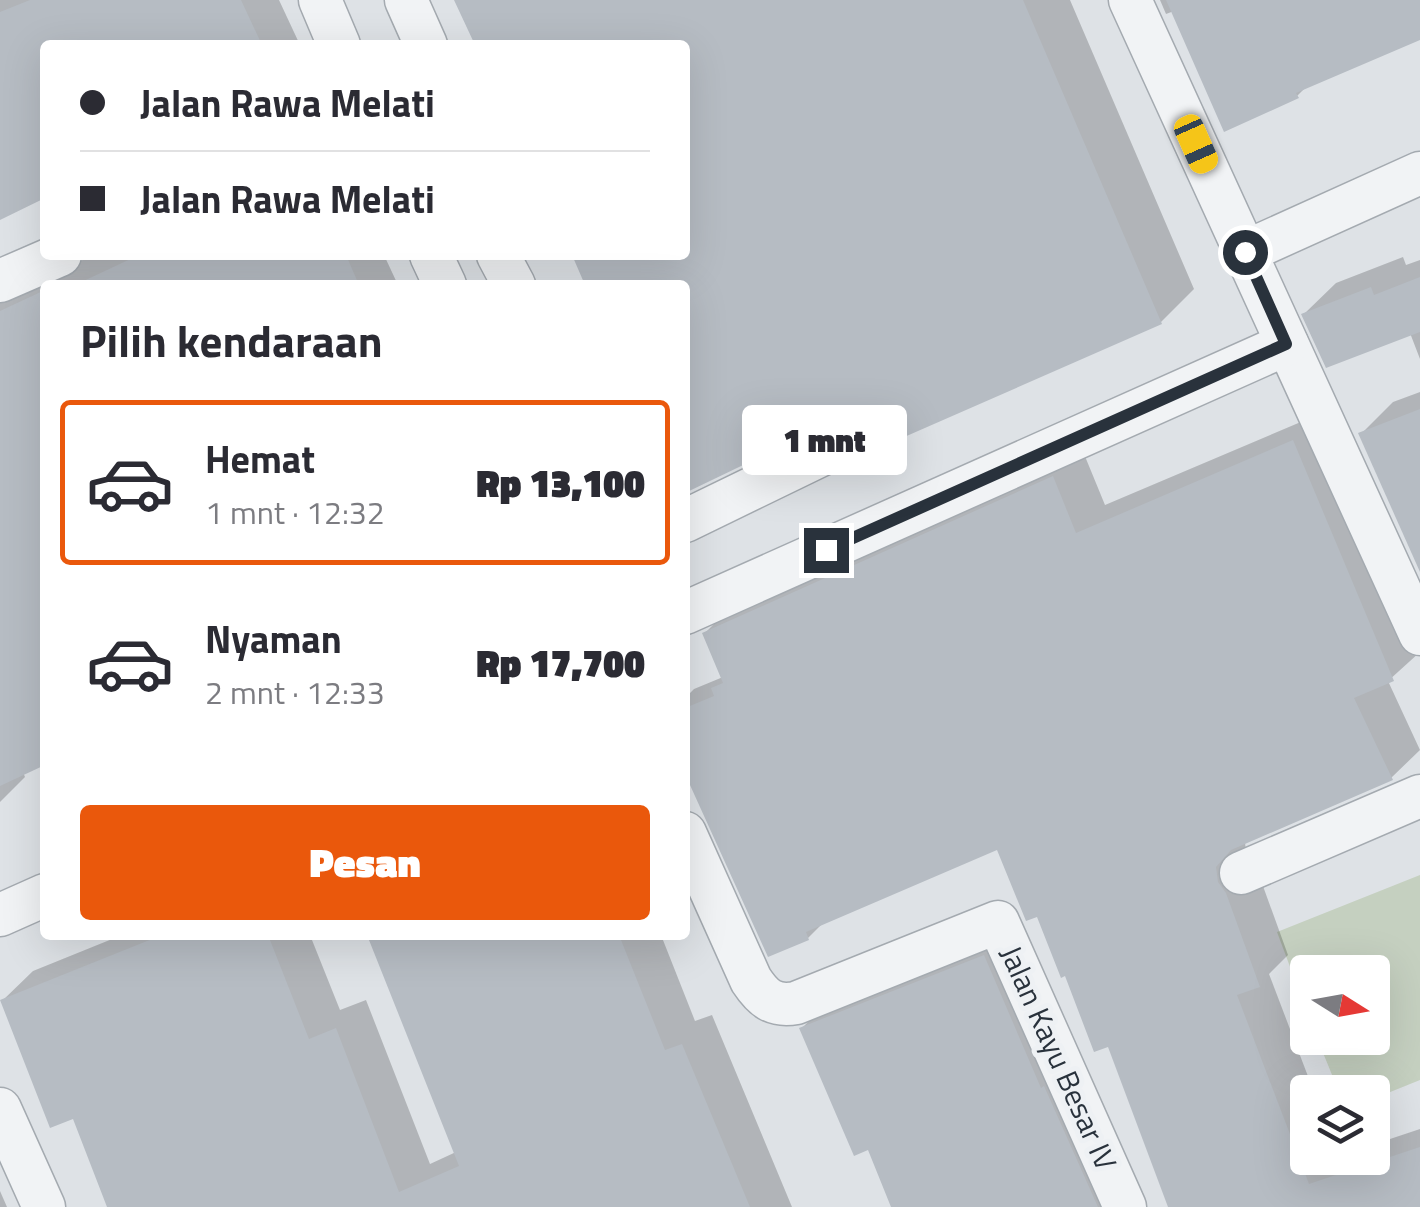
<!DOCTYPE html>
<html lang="id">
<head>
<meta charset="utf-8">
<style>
	:root { --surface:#fff; --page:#f7f7f7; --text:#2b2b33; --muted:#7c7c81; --line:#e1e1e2; --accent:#ea580c }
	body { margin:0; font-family:"Titillium Web",sans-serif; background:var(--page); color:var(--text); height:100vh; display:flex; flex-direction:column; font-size:38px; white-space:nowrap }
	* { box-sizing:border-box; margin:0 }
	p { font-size:32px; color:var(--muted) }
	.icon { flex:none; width:55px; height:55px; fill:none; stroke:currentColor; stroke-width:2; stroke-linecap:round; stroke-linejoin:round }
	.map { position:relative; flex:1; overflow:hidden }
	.sheet { position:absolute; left:40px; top:280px; width:650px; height:660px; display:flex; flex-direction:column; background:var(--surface); border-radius:10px; box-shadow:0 10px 40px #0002 }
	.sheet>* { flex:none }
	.hud { position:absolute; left:40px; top:40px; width:650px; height:220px; border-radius:10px; box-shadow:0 10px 40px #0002; display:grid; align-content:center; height:220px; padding:0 40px; background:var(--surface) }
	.needle { width:65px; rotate:101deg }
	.buttons { position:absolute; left:1290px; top:955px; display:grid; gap:20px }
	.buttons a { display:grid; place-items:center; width:100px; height:100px; border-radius:10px; background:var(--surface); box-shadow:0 10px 40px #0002; font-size:50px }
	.end { position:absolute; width:45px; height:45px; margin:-22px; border:12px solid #29323c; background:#fff; box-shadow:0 0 0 5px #fff }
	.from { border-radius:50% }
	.bubble { position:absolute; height:70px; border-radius:10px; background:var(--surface); box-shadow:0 10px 40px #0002; font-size:32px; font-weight:800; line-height:70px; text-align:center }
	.car { position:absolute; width:30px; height:60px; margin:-30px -15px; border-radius:12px; box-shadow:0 0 8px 2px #0007; background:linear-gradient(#f5c518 24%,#345 0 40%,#f5c518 0 76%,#345 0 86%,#f5c518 0) }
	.hud b { display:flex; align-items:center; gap:35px; height:95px; font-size:38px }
	.hud b+b { border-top:2px solid var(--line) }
	.hud i { width:25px; height:25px; background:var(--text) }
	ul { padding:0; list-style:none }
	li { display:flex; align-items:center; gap:30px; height:165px; margin:0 20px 15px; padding:0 20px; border:5px solid transparent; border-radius:10px }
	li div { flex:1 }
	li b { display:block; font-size:38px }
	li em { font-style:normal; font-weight:800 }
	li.on { border-color:var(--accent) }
	li>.icon { width:90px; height:90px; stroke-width:1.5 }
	h2 { padding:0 40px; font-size:45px; line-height:120px }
	.primary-button { display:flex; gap:20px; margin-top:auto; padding:20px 40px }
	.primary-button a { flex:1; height:115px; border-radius:10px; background:var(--accent); color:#fff; font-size:40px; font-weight:800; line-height:115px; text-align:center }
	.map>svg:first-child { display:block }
</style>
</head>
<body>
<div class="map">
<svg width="1420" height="1207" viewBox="0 0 1420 1207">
	<rect width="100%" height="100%" fill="#dee2e6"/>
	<!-- green -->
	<polygon fill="#c5d0c0" points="1420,875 1420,1080 1373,1099 1372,1092 1339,1092 1317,1038 1372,1038 1372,972 1308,972 1307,1012 1277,932"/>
	<!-- shadow -->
	<g fill="#0003">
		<polygon points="0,0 279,0 300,45 45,45 45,196 0,217"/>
		<polygon points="457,0 1070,0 1194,289 1161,322 874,412 818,426 685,490 685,285 588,285 575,255 685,255 685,45 478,45"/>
		<polygon points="1160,0 1420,0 1420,37 1308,85 1297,96 1174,11 1166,14"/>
		<polygon points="93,255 384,255 398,285 45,285 45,762 23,772 25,777 0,802 0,299"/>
		<polygon points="1403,257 1406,265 1420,260 1420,359 1410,333 1304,314 1336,283"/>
		<polygon points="1420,392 1420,566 1361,434 1393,402"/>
		<polygon points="1322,413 1420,652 1388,681 1420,750 1391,778 1245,842 1246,852 1255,864 1288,955 1269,974 1314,1092 1308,1092 1308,1158 1372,1158 1372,1145 1420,1129 1420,1207 1172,1207 1109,1043 999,847 825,921 808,938 685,767 685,698 694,689 723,677 705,633 734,604 1082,449 1105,505"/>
		<polygon points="1012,928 1136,1207 893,1207 869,1147 802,1028 830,1000"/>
		<polygon points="122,935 310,935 340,1010 366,1000 430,1164 456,1152 369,935 661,935 695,1021 712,1015 792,1207 110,1207 74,1115 2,1001 33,971"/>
		<polygon points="0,1191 7,1207 0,1207"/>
	</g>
	<!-- building -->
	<g fill="#b6bcc3">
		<polygon points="30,0 241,0 262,45 45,45 45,198 0,220 0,12"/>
		<polygon points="454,0 1023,0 1162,324 886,445 873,415 840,429 830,426 818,429 685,493 685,285 585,285 572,255 685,255 685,45 475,45"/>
		<polygon points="1166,0 1420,0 1420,40 1296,93 1299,98 1224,132"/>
		<polygon points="139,255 346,255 359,285 75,285"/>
		<polygon points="1420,277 1420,332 1326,368 1301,314 1371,287 1374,295"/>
		<polygon points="45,290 45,765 0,786 0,311"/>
		<polygon points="1420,409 1420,572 1358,433"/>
		<polygon points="1293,440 1394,681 1354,698 1393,780 1231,850 1216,867 1218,882 1226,893 1260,987 1237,995 1309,1184 1420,1147 1420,1207 1168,1207 1108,1047 1094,1052 1065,976 1061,978 1037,917 1026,921 997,850 806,932 809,940 768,957 685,774 685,708 714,696 711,688 723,683 702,633 1053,476 1076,533"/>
		<polygon points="162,935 268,935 309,1039 336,1028 399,1192 459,1166 367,935 619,935 665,1050 682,1044 750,1207 107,1207 73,1119 50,1128 0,1000"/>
		<polygon points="984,955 1041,1088 1044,1086 1098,1207 891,1207 868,1150 854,1156 799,1028"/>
	</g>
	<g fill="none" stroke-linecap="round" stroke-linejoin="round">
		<!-- minor casing -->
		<g stroke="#a4aab0" stroke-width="45">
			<g id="minor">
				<polyline points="320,0 339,45"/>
				<polyline points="406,0 426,45"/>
				<polyline points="1130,0 1420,634"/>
				<polyline points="1245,252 1420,173"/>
				<polyline points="431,255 445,285"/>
				<polyline points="498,255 514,285"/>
				<polyline points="0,281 60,255"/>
				<polyline points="685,521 829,451"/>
				<polyline points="685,613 1287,344"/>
				<path d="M685,833L751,980C763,998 773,1007 796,1003L998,922L1125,1207"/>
				<polyline points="1241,873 1420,796"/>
				<polyline points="0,915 45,895"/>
				<polyline points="0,1109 44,1207"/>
			</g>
		</g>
		<!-- minor -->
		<use href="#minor" stroke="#f1f3f5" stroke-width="42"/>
	</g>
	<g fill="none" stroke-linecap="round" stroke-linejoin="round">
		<!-- route -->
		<polyline stroke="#29323c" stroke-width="12" points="826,550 1286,344 1245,252"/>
	</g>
	<g text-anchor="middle" stroke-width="10" stroke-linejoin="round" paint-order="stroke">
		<!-- street labels -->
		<g font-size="30" fill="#29323c" stroke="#eef1f4">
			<text transform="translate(1058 1058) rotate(66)" y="10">Jalan Kayu Besar IV</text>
		</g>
	</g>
</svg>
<div class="buttons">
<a><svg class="needle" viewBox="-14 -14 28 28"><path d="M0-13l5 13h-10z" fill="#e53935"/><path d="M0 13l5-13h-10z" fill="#7c7c81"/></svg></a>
<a><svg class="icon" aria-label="layers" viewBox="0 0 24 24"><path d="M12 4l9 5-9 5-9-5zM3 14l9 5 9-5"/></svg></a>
</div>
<i class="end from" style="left:1245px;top:252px"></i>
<i class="end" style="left:826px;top:550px"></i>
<div class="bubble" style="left:742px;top:405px;width:165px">1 mnt</div>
<i class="car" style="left:1196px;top:144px;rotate:156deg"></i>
<div class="hud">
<b><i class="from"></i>Jalan Rawa Melati</b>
<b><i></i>Jalan Rawa Melati</b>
</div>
<section class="sheet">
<h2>Pilih kendaraan</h2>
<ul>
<li class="on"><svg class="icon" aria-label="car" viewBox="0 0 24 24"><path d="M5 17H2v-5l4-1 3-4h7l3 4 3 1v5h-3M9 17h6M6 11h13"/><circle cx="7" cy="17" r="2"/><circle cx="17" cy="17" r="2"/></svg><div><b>Hemat</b><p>1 mnt · 12:32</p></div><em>Rp 13,100</em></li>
<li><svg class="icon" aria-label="car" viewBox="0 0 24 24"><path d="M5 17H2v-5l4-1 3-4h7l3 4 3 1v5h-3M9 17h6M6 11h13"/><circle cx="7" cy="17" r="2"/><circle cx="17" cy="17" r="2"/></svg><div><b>Nyaman</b><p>2 mnt · 12:33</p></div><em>Rp 17,700</em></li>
</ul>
<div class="primary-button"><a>Pesan</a></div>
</section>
</div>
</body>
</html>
